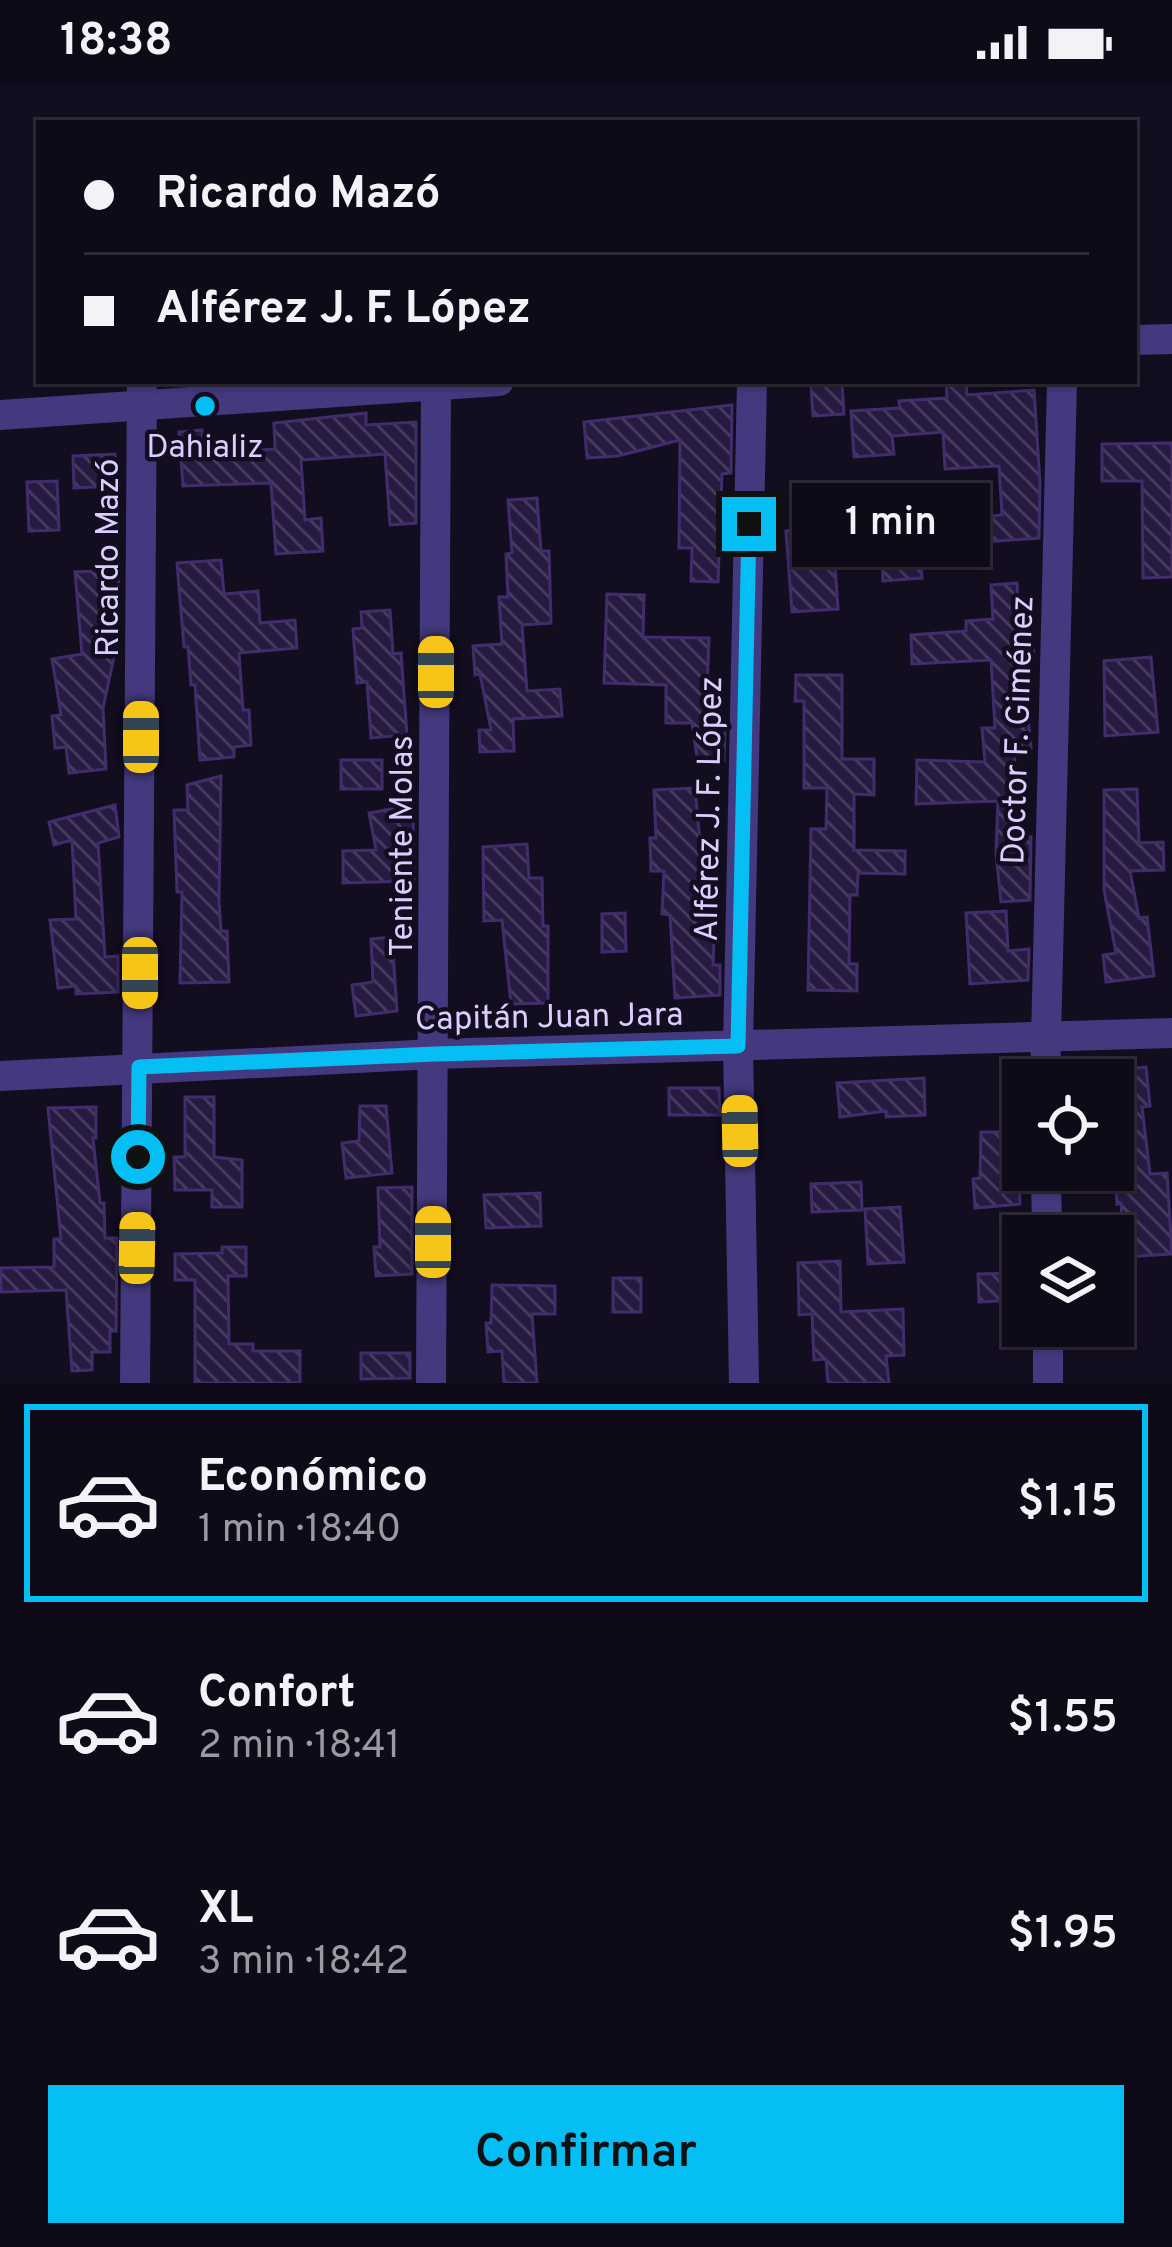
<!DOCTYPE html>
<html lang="es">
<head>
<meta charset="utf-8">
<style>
	:root { --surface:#0e0a18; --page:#171321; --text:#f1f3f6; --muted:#9b9aa2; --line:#2e2b37; --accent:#05bef3 }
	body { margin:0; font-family:Overpass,sans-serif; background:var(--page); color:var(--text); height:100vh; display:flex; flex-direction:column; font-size:45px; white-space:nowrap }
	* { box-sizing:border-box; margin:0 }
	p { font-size:39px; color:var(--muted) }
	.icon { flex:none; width:66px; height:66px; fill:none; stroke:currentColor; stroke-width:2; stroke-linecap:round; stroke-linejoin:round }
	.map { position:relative; height:1299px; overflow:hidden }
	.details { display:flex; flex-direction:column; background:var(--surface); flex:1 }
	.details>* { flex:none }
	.guide { position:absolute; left:36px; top:36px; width:1101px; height:264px; border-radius:0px; box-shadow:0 3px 9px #0004,0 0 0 3px var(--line); display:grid; align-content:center; height:264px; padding:0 48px; background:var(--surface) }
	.tools { position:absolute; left:1002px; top:975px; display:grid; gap:24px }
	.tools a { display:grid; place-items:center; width:132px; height:132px; border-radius:0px; background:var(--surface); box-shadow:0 3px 9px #0004,0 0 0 3px var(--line); font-size:60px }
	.end { position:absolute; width:54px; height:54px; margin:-27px; border:15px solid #05bef3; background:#111; box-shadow:0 0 0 6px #111 }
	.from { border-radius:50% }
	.bubble { position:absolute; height:84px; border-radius:0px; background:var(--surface); box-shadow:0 3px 9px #0004,0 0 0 3px var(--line); font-size:39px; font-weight:600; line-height:84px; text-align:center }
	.car { position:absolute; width:36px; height:72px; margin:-36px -18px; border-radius:15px; box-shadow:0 0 9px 3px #0007; background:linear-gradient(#f5c518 24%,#345 0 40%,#f5c518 0 76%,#345 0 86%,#f5c518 0) }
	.guide b { display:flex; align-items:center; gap:42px; height:114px; font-size:45px }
	.guide b+b { border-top:3px solid var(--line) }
	.guide i { width:30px; height:30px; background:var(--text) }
	ul { padding:21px 0 0; list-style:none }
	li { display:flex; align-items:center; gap:36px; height:198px; margin:0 24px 18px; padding:0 24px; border:6px solid transparent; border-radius:0px }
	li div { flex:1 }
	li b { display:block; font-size:45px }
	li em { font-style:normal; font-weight:600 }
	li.active { border-color:var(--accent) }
	li>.icon { width:108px; height:108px; stroke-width:1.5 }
	.action { display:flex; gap:24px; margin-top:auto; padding:24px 48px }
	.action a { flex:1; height:138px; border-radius:0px; background:var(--accent); color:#111; font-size:48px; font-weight:600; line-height:138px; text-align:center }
	.status { display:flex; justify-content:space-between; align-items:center; height:84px; padding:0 60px; background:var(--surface); direction:ltr }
	.status svg { height:33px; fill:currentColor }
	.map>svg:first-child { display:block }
</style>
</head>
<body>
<div class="status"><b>18:38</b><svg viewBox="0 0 49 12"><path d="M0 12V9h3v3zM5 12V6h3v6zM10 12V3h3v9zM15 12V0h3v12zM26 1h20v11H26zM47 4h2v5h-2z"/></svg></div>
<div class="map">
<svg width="1172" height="1299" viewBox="0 0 1172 1299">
	<defs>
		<pattern id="building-back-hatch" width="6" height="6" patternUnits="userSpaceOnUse" patternTransform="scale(3)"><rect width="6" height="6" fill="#271a41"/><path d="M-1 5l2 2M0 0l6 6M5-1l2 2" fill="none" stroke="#463a5e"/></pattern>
	</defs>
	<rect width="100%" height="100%" fill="#130d20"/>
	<!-- building -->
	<g fill="url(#building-back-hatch)" stroke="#412c6c" stroke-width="3">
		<polygon points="946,297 966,297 967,311 1034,306 1040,399 1039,454 947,461 948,475 921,476 922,494 883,497 882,479 869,480 866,435 945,429 945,436 1002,431 999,382 945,385 943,348 892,352 894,370 854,373 851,327 900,324 899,317 947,314"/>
		<polygon points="842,300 844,330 813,332 811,302"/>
		<polygon points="732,321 731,389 722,390 718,498 691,497 692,464 679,464 680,356 618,372 587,374 584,338"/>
		<polygon points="366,329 366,341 416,338 416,439 390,441 385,370 301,376 305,436 321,434 323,467 276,470 271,399 183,402 179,348 202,346 203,370 275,365 274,339"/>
		<polygon points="1172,359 1172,493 1143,494 1142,397 1102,397 1102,360"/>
		<polygon points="115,370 117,402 74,404 73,372"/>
		<polygon points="57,397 59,446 29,447 27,398"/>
		<polygon points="838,399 840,427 799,430 797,402"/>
		<polygon points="537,414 541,467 549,467 551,539 522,541 527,607 560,605 562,632 513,635 514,667 480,668 479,646 491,646 480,590 475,591 473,562 502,560 499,513 508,513 506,470 512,469 508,416"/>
		<polygon points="818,445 821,481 835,480 838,525 792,528 786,447"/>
		<polygon points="221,476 224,510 258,507 260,539 295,536 297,564 239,569 243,626 249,626 251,661 234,663 234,673 200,676 195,601 191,601 188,563 184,563 177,479"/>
		<polygon points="118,486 119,516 102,517 106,566 116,564 103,624 106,685 69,689 66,663 55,664 52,632 61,631 52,575 82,570 75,488"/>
		<polygon points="1017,499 1019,533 1031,532 1034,573 1022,573 1031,664 1014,665 1019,753 1031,753 1030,816 1001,818 996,769 998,717 916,720 917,676 985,678 982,644 995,644 991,576 912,580 911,551 966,547 966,537 993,535 991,501"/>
		<polygon points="607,510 644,511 643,553 709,554 707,605 720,605 720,643 725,642 724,677 698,680 692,639 666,639 666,601 604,599"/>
		<polygon points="390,526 393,570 401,569 407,651 371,654 367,598 357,599 353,545 362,544 361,528"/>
		<polygon points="1151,573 1158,648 1105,652 1104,577"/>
		<polygon points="796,591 842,591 842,675 874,675 874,711 854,710 854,766 905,767 905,790 858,789 857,811 850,811 849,880 857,880 857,907 808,906 811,745 826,745 827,704 804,704 804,617 795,617"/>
		<rect x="341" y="676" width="41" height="29"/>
		<polygon points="221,692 219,818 221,847 227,847 229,898 180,899 182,808 177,808 174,726 188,726 187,701"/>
		<polygon points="695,704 704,801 716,802 713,881 720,881 720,911 675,914 670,831 662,830 664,787 651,787 650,754 656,754 654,706"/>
		<polygon points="1137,705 1139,759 1163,758 1164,786 1130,787 1139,834 1147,833 1154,892 1106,898 1103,871 1116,869 1104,806 1104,706"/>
		<polygon points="115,721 119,753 98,759 105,873 118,872 118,908 76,910 76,902 58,904 50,836 76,835 72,756 54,761 49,738"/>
		<polygon points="413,721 414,797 343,799 343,767 376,766 369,729"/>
		<polygon points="527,760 529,794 542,794 543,842 548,842 548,919 511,920 502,836 484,837 483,763"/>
		<polygon points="1006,827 1008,867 1029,865 1028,896 970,900 966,829"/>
		<polygon points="625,829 626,867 602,868 602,830"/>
		<polygon points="392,853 397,927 356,932 352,901 373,898 371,855"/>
		<polygon points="1146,983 1150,1022 1142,1023 1150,1090 1167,1089 1172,1170 1124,1173 1121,1119 1117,1120 1115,1092 1123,1091 1112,986"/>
		<polygon points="924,994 925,1031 886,1033 886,1027 840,1033 837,999"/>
		<polygon points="669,1004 719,1004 720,1031 669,1031"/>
		<polygon points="185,1013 214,1013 214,1073 242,1076 242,1123 212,1123 212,1106 175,1106 174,1073 185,1073"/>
		<polygon points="360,1022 386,1022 392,1089 346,1094 342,1059 359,1057"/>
		<polygon points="96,1023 96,1054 93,1054 100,1119 104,1119 105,1154 117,1154 116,1247 110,1247 110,1268 92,1268 92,1286 72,1287 66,1206 1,1208 1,1184 54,1183 54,1155 61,1155 48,1024"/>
		<polygon points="981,1048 1016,1048 1020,1120 975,1124 973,1095 980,1094"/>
		<polygon points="861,1098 862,1126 812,1128 811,1100"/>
		<polygon points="412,1103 412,1190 376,1192 374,1163 380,1163 378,1104"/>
		<polygon points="540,1109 541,1142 486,1144 484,1111"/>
		<polygon points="900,1123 904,1178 868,1180 865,1125"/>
		<polygon points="222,1163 246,1163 246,1192 228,1192 229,1260 253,1260 253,1267 300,1267 300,1299 195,1299 195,1196 175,1196 175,1170 222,1169"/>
		<polygon points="840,1177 841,1228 903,1225 904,1271 886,1272 889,1299 828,1299 826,1275 814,1276 812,1230 799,1231 798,1179"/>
		<polygon points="1023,1189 1023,1216 979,1218 978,1190"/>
		<rect x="613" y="1194" width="28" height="34"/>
		<polygon points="492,1201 555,1202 555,1230 532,1230 537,1299 504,1299 502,1267 488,1268 486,1239 491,1239"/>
		<polygon points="361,1269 410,1269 410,1294 361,1295"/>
	</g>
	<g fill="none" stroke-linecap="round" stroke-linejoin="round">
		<!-- street -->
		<g stroke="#44397e" stroke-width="30">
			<polyline points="1134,256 1172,255"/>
			<polyline points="0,331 499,297"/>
			<polyline points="0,992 435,970 1172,949"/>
			<polyline points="1045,996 1062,297"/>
			<polyline points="1046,1086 1047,1152"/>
			<polyline points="1048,1242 1048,1299"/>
			<polyline points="135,1299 142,297"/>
			<polyline points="431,1299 436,297"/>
			<polyline points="744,1299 738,962 752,297"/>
		</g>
	</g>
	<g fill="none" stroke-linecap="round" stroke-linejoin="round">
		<!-- route -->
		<polyline stroke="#05bef3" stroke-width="15" points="138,1073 139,983 435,970 738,962 749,440"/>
	</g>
	<!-- markers -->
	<circle fill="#05bef3" stroke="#130d20" stroke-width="4.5" cx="205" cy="322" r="12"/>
	<g text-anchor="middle" stroke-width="9" stroke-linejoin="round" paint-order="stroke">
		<!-- poi labels -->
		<g font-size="33" fill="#d9cefe" stroke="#130d20">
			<text x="205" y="373">Dahializ</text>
		</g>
		<!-- street labels -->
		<g font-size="33" fill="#d9cefe" stroke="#130d20">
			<text transform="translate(106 474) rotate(-90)" y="12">Ricardo Mazó</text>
			<text transform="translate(1016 646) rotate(-88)" y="12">Doctor F. Giménez</text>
			<text transform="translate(707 725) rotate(-89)" y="12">Alférez J. F. López</text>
			<text transform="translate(400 762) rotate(-90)" y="12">Teniente Molas</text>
			<text transform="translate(549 931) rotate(-1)" y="12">Capitán Juan Jara</text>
		</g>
	</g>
</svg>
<div class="tools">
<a><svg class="icon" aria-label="locate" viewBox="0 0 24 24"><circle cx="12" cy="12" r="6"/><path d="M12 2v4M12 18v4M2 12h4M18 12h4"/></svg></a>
<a><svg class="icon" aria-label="layers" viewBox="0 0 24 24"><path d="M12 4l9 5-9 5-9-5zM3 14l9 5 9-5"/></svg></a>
</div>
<i class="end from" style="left:138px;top:1073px"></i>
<i class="end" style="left:749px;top:440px"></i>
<div class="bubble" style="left:792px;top:399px;width:198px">1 min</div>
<i class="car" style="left:436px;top:588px;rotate:0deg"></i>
<i class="car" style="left:141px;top:653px;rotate:0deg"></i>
<i class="car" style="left:140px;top:889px;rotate:180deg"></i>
<i class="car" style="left:740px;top:1047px;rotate:359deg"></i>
<i class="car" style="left:433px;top:1158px;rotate:0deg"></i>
<i class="car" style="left:137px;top:1164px;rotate:1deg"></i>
<div class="guide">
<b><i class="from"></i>Ricardo Mazó</b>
<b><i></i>Alférez J. F. López</b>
</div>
</div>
<section class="details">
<ul>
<li class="active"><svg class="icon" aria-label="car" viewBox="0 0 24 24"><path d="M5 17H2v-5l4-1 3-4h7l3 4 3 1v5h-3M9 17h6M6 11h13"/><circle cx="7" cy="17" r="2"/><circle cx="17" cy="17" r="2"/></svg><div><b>Económico</b><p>1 min · 18:40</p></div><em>$1.15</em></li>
<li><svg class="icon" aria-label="car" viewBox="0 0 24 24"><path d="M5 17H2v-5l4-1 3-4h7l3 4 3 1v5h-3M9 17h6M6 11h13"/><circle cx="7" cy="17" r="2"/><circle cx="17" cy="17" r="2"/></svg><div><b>Confort</b><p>2 min · 18:41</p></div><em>$1.55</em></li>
<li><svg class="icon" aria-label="car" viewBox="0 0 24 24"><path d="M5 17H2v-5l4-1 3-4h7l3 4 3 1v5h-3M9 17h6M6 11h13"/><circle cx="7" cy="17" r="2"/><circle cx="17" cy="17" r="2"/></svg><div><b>XL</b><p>3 min · 18:42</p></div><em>$1.95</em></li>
</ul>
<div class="action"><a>Confirmar</a></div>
</section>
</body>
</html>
